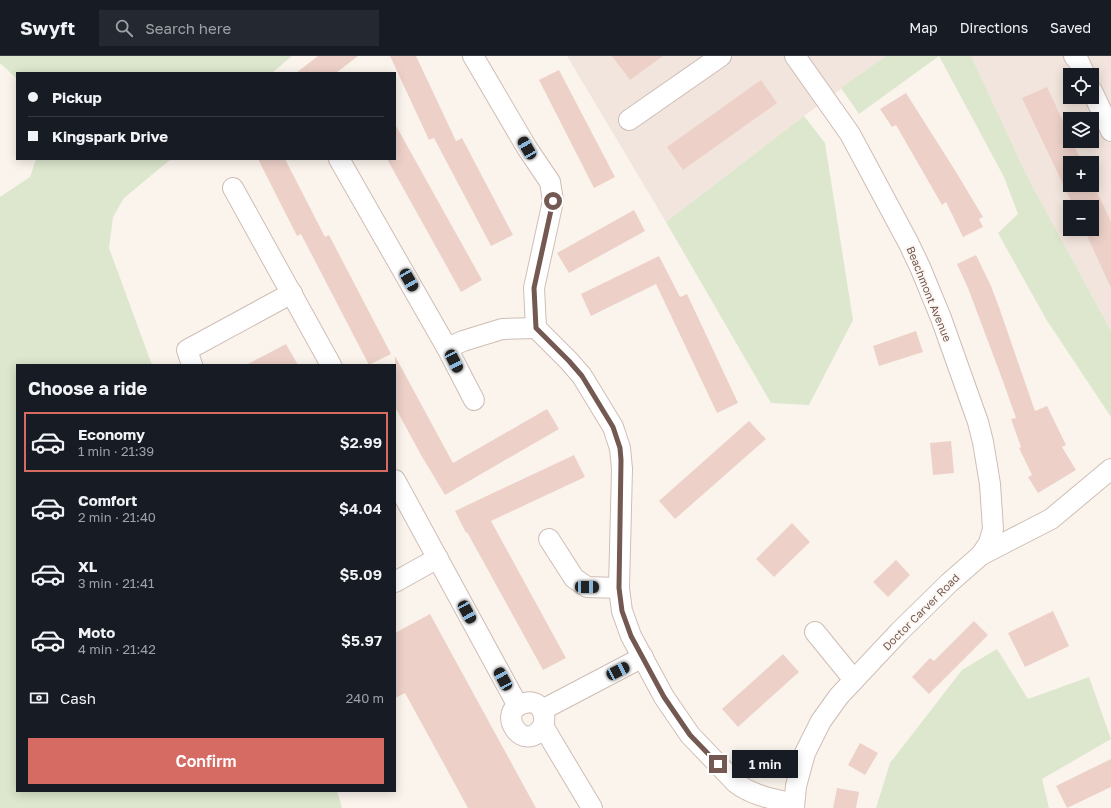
<!DOCTYPE html>
<html lang="en">
<head>
<meta charset="utf-8">
<style>
	:root { --surface:#171b24; --page:#242831; --text:#f1f3f6; --muted:#9ea1a6; --line:#363941; --accent:#d56b63 }
	body { margin:0; font-family:"Golos Text",sans-serif; background:var(--page); color:var(--text); height:100vh; display:flex; flex-direction:column; font-size:15px; white-space:nowrap }
	* { box-sizing:border-box; margin:0 }
	p { font-size:13px; color:var(--muted) }
	.icon { flex:none; width:22px; height:22px; fill:none; stroke:currentColor; stroke-width:2; stroke-linecap:round; stroke-linejoin:round }
	.map { position:relative; flex:1; overflow:hidden }
	.sheet { position:absolute; left:16px; top:308px; width:380px; height:428px; display:flex; flex-direction:column; background:var(--surface); border-radius:0px; box-shadow:0 2px 10px #0003 }
	.sheet>* { flex:none }
	.top-card { position:absolute; left:16px; top:16px; width:380px; height:88px; border-radius:0px; box-shadow:0 2px 10px #0003; display:grid; align-content:center; height:88px; padding:0 12px; background:var(--surface) }
	.fabs { position:absolute; left:1063px; top:12px; display:grid; gap:8px }
	.fabs a { display:grid; place-items:center; width:36px; height:36px; border-radius:0px; background:var(--surface); box-shadow:0 2px 10px #0003; font-size:20px }
	.end { position:absolute; width:18px; height:18px; margin:-9px; border:5px solid #745952; background:#fff; box-shadow:0 0 0 2px #fff }
	.from { border-radius:50% }
	.bubble { position:absolute; height:28px; border-radius:0px; background:var(--surface); box-shadow:0 2px 10px #0003; font-size:13px; font-weight:600; line-height:28px; text-align:center }
	.car { position:absolute; width:12px; height:24px; margin:-12px -6px; border-radius:5px; box-shadow:0 0 3px 1px #0007; background:linear-gradient(#222 24%,#8ab4d8 0 40%,#222 0 76%,#8ab4d8 0 86%,#222 0) }
	.top-card b { display:flex; align-items:center; gap:14px; height:38px; font-size:15px }
	.top-card b+b { border-top:1px solid var(--line) }
	.top-card i { width:10px; height:10px; background:var(--text) }
	ul { padding:0; list-style:none }
	li { display:flex; align-items:center; gap:12px; height:60px; margin:0 8px 6px; padding:0 4px; border:2px solid transparent; border-radius:0px }
	li div { flex:1 }
	li b { display:block; font-size:15px }
	li em { font-style:normal; font-weight:600 }
	li.on { border-color:var(--accent) }
	li>.icon { width:36px; height:36px; stroke-width:1.5 }
	h2 { padding:0 12px; font-size:18px; line-height:48px }
	.pay { display:flex; align-items:center; gap:10px; height:44px; padding:0 12px; font-size:15px }
	.pay p { margin-inline-start:auto }
	.primary-button { display:flex; gap:8px; margin-top:auto; padding:8px 12px }
	.primary-button a { flex:1; height:46px; border-radius:0px; background:var(--accent); color:#fff; font-size:16px; font-weight:600; line-height:46px; text-align:center }
	header { display:flex; align-items:center; gap:24px; box-sizing:border-box; height:56px; padding:0 20px; background:var(--surface); border-bottom:1px solid var(--line) }
	header strong { font-size:19px }
	nav { display:flex; gap:22px; margin-inline-start:auto; font-size:14px }
	.search { width:280px; height:36px; background:var(--page); display:flex; align-items:center; gap:10px; box-sizing:border-box; padding:0 14px; border-radius:0px; color:var(--muted); font-size:15px }
	.map>svg:first-child { display:block }
</style>
</head>
<body>
<header>
<strong>Swyft</strong>
<div class="search"><svg class="icon" aria-label="search" viewBox="0 0 24 24"><circle cx="10" cy="10" r="6"/><path d="M15 15l6 6"/></svg>Search here</div>
<nav><a>Map</a><a>Directions</a><a>Saved</a></nav>
</header>
<div class="map">
<svg width="1111" height="752" viewBox="0 0 1111 752">
	<rect width="100%" height="100%" fill="#fbf4ed"/>
	<!-- residential -->
	<g fill="#f2e5dd" fill-rule="evenodd">
		<polygon points="567,0 886,0 804,60 666,166"/>
		<path d="M971,0H1111V275L1028,122ZM1070,19H1092V41H1070ZM1070,63H1092V85H1070ZM1070,107H1092V129H1070ZM1070,151H1092V173H1070Z"/>
	</g>
	<!-- green -->
	<g fill="#dce7cd">
		<polygon points="0,0 292,0 272,17 17,17 17,23 0,7"/>
		<polygon points="886,0 971,0 1028,122 1111,275 1111,361 1046,263 998,177 1018,158 1004,121 939,0 859,58 841,32"/>
		<polygon points="804,60 825,87 853,264 809,349 771,347 666,166"/>
		<polygon points="36,103 171,103 124,142 113,161 109,192 152,309 17,309 17,735 337,735 342,752 0,752 0,141 30,121"/>
		<polygon points="997,593 1028,643 1089,621 1111,683 1042,723 1049,752 876,752 890,707 962,614"/>
	</g>
	<!-- building -->
	<g fill="#edd1c8">
		<polygon points="318,0 358,0 336,17 296,17"/>
		<polygon points="390,0 416,0 456,85 462,82 513,179 491,190 434,82 429,84"/>
		<polygon points="612,0 663,0 630,24"/>
		<polygon points="559,14 615,121 594,132 539,24"/>
		<polygon points="761,24 777,47 683,114 667,91"/>
		<polygon points="1047,31 1070,80 1070,85 1072,85 1082,107 1070,107 1070,129 1092,129 1092,125 1111,166 1111,232 1084,173 1092,173 1092,151 1074,151 1022,42"/>
		<polygon points="906,37 956,116 983,161 979,163 983,171 963,181 946,146 942,149 896,69 892,71 880,53"/>
		<polygon points="395,68 482,224 461,236 387,103 395,103"/>
		<polygon points="258,103 285,103 325,181 329,179 391,298 369,309 301,178 297,180"/>
		<polygon points="634,154 645,175 569,217 557,197"/>
		<polygon points="976,199 991,230 1000,254 1035,355 1047,350 1066,389 1062,391 1076,414 1038,437 1028,421 1032,419 1019,392 1021,391 1011,363 1016,362 1004,328 968,232 957,208"/>
		<polygon points="659,200 680,241 687,238 738,347 717,357 656,228 591,260 581,238"/>
		<polygon points="916,275 923,296 879,310 873,290"/>
		<polygon points="286,288 298,309 246,309"/>
		<polygon points="395,300 453,407 547,353 559,373 445,439 421,399 395,351"/>
		<polygon points="749,365 766,383 675,463 659,445"/>
		<polygon points="951,385 954,417 933,419 930,387"/>
		<polygon points="574,399 585,421 491,465 566,602 543,614 467,476 466,477 455,455"/>
		<polygon points="792,467 810,486 774,521 756,503"/>
		<polygon points="896,504 910,519 888,541 873,526"/>
		<polygon points="1053,555 1069,590 1025,611 1008,577"/>
		<polygon points="430,558 536,752 468,752 405,637 395,642 395,577"/>
		<polygon points="974,565 988,579 929,638 912,621 930,602 934,605"/>
		<polygon points="783,598 799,616 738,671 722,653"/>
		<polygon points="860,687 878,697 865,719 848,709"/>
		<polygon points="1111,703 1111,731 1067,752 1056,730"/>
		<polygon points="837,732 859,736 856,752 833,752"/>
	</g>
	<g fill="none" stroke-linecap="round" stroke-linejoin="round">
		<!-- minor casing -->
		<g stroke="#cebdb6" stroke-width="22">
			<g id="minor">
				<polyline points="473,0 527,92 550,126 553,145 534,232 536,272"/>
				<polyline points="795,0 850,78 908,186 920,211 941,262 978,366 983,386 990,428 993,473 989,487 981,499"/>
				<polyline points="1074,0 1079,6 1085,19"/>
				<polyline points="1092,35 1111,75"/>
				<polyline points="629,64 721,0"/>
				<polyline points="339,103 447,292 463,285 502,273 536,272"/>
				<polyline points="233,132 331,309"/>
				<path d="M536,272L569,305L582,320L613,371L620,392L622,413L619,532L622,555L631,580L664,641L690,679L736,727C753,740 774,743 794,748"/>
				<polyline points="447,292 474,344"/>
				<polyline points="192,309 187,294 292,237"/>
				<polyline points="395,424 518,650"/>
				<polyline points="549,483 574,522 587,531 619,532"/>
				<polyline points="395,526 438,502"/>
				<polyline points="815,576 854,624"/>
				<polyline points="542,654 643,601"/>
				<path d="M543,670C524,701 493,654 525,647C540,643 547,658 543,670L592,752"/>
				<polyline points="794,752 796,730 805,697 821,665 839,640 899,576 949,527 981,499 1051,463 1111,413"/>
			</g>
		</g>
		<!-- minor -->
		<use href="#minor" stroke="#fff" stroke-width="20"/>
	</g>
	<g fill="none" stroke-linecap="round" stroke-linejoin="round">
		<!-- route -->
		<polyline stroke="#745952" stroke-width="5" points="553,145 534,232 536,272 569,305 582,320 613,371 620,392 621,404 619,532 622,555 631,580 664,641 690,679 718,708"/>
	</g>
	<g text-anchor="middle" stroke-width="4" stroke-linejoin="round" paint-order="stroke">
		<!-- street labels -->
		<g font-size="11" fill="#745952" stroke="#fdf8f4">
			<text transform="translate(929 238) rotate(68)" y="4">Beachmont Avenue</text>
			<text transform="translate(921 556) rotate(-45)" y="4">Doctor Carver Road</text>
		</g>
	</g>
</svg>
<div class="fabs">
<a><svg class="icon" aria-label="locate" viewBox="0 0 24 24"><circle cx="12" cy="12" r="6"/><path d="M12 2v4M12 18v4M2 12h4M18 12h4"/></svg></a>
<a><svg class="icon" aria-label="layers" viewBox="0 0 24 24"><path d="M12 4l9 5-9 5-9-5zM3 14l9 5 9-5"/></svg></a>
<a>+</a>
<a>−</a>
</div>
<i class="end from" style="left:553px;top:145px"></i>
<i class="end" style="left:718px;top:708px"></i>
<div class="bubble" style="left:732px;top:694px;width:66px">1 min</div>
<i class="car" style="left:527px;top:92px;rotate:330deg"></i>
<i class="car" style="left:409px;top:224px;rotate:150deg"></i>
<i class="car" style="left:454px;top:305px;rotate:153deg"></i>
<i class="car" style="left:587px;top:531px;rotate:91deg"></i>
<i class="car" style="left:467px;top:556px;rotate:152deg"></i>
<i class="car" style="left:618px;top:615px;rotate:63deg"></i>
<i class="car" style="left:503px;top:623px;rotate:332deg"></i>
<div class="top-card">
<b><i class="from"></i>Pickup</b>
<b><i></i>Kingspark Drive</b>
</div>
<section class="sheet">
<h2>Choose a ride</h2>
<ul>
<li class="on"><svg class="icon" aria-label="car" viewBox="0 0 24 24"><path d="M5 17H2v-5l4-1 3-4h7l3 4 3 1v5h-3M9 17h6M6 11h13"/><circle cx="7" cy="17" r="2"/><circle cx="17" cy="17" r="2"/></svg><div><b>Economy</b><p>1 min · 21:39</p></div><em>$2.99</em></li>
<li><svg class="icon" aria-label="car" viewBox="0 0 24 24"><path d="M5 17H2v-5l4-1 3-4h7l3 4 3 1v5h-3M9 17h6M6 11h13"/><circle cx="7" cy="17" r="2"/><circle cx="17" cy="17" r="2"/></svg><div><b>Comfort</b><p>2 min · 21:40</p></div><em>$4.04</em></li>
<li><svg class="icon" aria-label="car" viewBox="0 0 24 24"><path d="M5 17H2v-5l4-1 3-4h7l3 4 3 1v5h-3M9 17h6M6 11h13"/><circle cx="7" cy="17" r="2"/><circle cx="17" cy="17" r="2"/></svg><div><b>XL</b><p>3 min · 21:41</p></div><em>$5.09</em></li>
<li><svg class="icon" aria-label="car" viewBox="0 0 24 24"><path d="M5 17H2v-5l4-1 3-4h7l3 4 3 1v5h-3M9 17h6M6 11h13"/><circle cx="7" cy="17" r="2"/><circle cx="17" cy="17" r="2"/></svg><div><b>Moto</b><p>4 min · 21:42</p></div><em>$5.97</em></li>
</ul>
<div class="pay"><svg class="icon" aria-label="cash" viewBox="0 0 24 24"><path d="M3 7h18v10H3z"/><circle cx="12" cy="12" r="2"/></svg>Cash<p>240 m</p></div>
<div class="primary-button"><a>Confirm</a></div>
</section>
</div>
</body>
</html>
